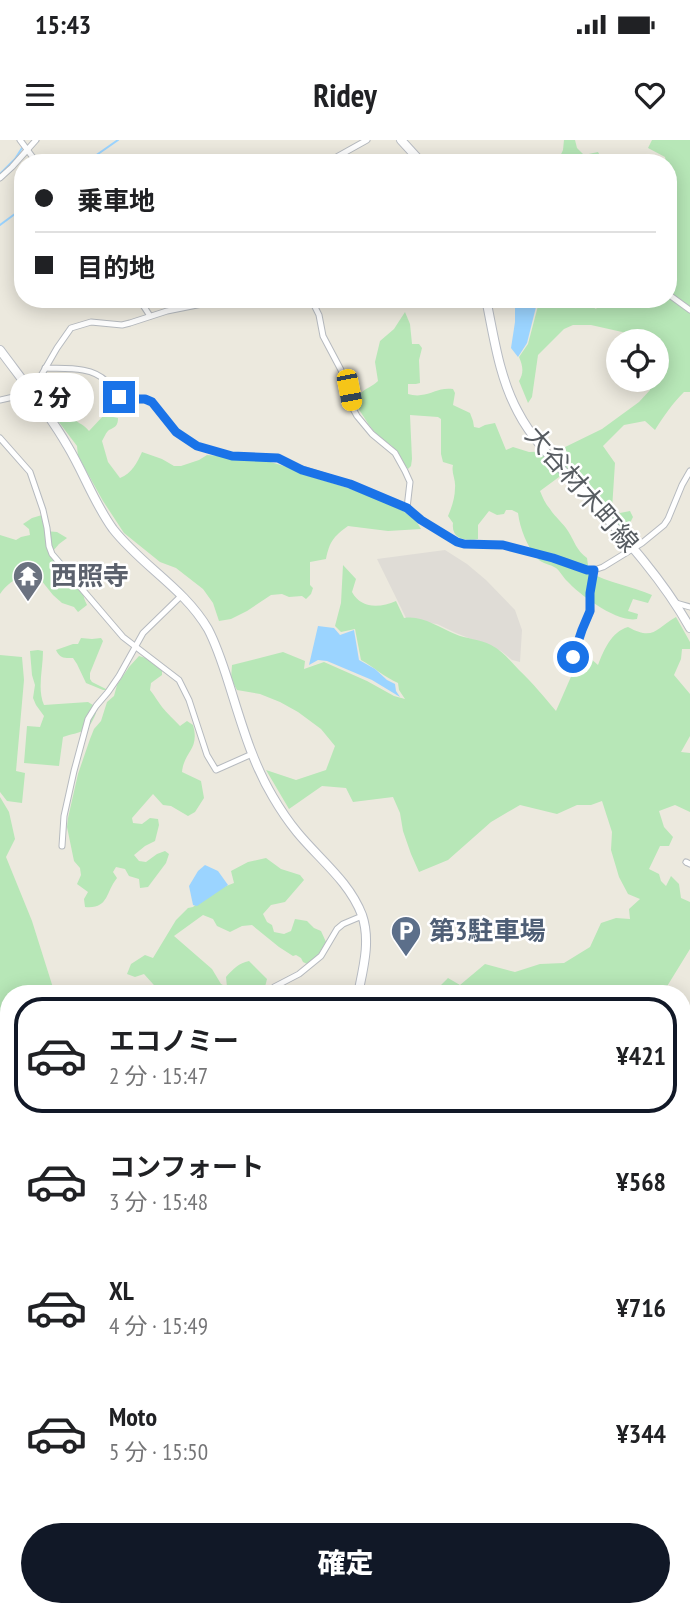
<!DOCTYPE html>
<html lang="ja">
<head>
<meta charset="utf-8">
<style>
	:root { --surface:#fff; --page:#f2f2f2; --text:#202124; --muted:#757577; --line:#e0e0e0; --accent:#111827 }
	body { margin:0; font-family:"PT Sans Narrow","Noto Sans JP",sans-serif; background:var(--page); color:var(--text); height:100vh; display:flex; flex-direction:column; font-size:26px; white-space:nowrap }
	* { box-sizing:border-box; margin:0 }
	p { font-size:23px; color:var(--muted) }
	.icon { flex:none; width:38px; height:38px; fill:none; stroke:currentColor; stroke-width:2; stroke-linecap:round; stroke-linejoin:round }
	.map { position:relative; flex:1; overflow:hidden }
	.panel { position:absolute; left:0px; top:845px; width:691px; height:632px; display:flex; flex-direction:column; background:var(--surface); border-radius:28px 28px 0 0; box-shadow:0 4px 18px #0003 }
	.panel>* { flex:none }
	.top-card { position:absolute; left:14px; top:14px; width:663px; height:154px; border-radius:28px; box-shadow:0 4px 18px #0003; display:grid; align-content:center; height:154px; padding:0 21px; background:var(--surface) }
	.fabs { position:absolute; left:606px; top:189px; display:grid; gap:14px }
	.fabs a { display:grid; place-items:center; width:63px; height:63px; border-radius:50%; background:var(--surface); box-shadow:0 4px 18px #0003; font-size:35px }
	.end { position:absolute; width:32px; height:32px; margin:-16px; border:9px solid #1a73e8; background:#fff; box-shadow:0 0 0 4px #fff }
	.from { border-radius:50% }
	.bubble { position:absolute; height:49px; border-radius:24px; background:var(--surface); box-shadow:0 4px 18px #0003; font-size:23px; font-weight:800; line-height:49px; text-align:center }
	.car { position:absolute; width:21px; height:42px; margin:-21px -10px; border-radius:9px; box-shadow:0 0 5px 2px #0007; background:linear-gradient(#f5c518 24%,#345 0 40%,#f5c518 0 76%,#345 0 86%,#f5c518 0) }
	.top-card b { display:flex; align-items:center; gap:24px; height:66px; font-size:26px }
	.top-card b+b { border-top:2px solid var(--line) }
	.top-card i { width:18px; height:18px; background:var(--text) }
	ul { padding:12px 0 0; list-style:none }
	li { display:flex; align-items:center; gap:21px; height:116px; margin:0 14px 10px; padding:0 7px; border:4px solid transparent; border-radius:28px }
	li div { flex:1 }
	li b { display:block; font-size:26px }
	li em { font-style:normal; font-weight:800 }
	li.on { border-color:var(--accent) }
	li>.icon { width:63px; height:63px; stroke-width:1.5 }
	.cta { display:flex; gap:14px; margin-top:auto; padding:14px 21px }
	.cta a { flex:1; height:80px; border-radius:42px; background:var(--accent); color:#fff; font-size:28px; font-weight:800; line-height:80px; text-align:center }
	.status { display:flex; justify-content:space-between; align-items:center; height:49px; padding:0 35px; background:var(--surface); direction:ltr }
	.status svg { height:19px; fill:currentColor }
	header { display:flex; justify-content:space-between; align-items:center; height:91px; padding:0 21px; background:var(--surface); font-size:32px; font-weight:800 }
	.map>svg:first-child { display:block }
</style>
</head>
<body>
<div class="status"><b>15:43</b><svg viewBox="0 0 49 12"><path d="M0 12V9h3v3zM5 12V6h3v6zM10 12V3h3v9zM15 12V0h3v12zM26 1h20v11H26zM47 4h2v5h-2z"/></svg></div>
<header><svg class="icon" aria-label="menu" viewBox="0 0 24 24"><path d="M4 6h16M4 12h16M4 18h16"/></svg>Ridey<svg class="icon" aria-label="heart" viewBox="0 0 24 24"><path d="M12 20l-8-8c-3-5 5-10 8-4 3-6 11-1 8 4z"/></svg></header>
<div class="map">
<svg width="690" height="1476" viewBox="0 0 690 1476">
	<rect width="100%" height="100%" fill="#ece9de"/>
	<!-- industrial -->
	<polygon fill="#dfdcd6" points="445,410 467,424 486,440 515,470 522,490 520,522 512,520 501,511 456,493 437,484 407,480 377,419"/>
	<!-- green -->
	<g fill="#b7e7b7">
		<polygon points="564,0 575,0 577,8 584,15 598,12 604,23 557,23 563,10"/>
		<path d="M652,0H690V252H684C672,264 664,276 655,290L645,281L624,285L603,306L615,323L612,369L620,373L630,371L633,377L624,395L573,332L559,337L540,351C543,358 545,363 550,369C555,377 563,383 568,391C575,402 576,410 587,418L589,432C608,443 632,446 652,455L648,463L633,459L628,471L638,474L637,479C617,483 580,455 567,441C563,437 560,431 556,428C550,424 542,424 537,418C527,406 520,389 518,373L512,370H506L504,374L497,375L489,371L478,385V399C465,401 451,399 453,383L448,376C452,367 455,357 455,348C456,339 451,333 453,325L443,322L441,314V279L438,277L410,275L412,319L411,326L408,329L392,306L378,296L369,285L358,268L359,255C365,248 372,247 378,241L375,222L380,201L394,189L405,172L410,184L412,204H419L422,208L419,220L420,243L416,244H408V254C412,255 417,256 421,255C432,254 440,247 453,249L455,253L453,265L470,273L473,281L474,287L479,288L485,285L495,283L506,310L513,307L529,312L557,311L602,289L639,262L650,250L649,240H656V201H633L631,194L591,185H573L564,189L538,215L532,257L528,263L519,241C524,233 523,226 519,217L528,204L539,162L542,159H581L596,169L599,165L595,159H668V23H666L665,17L648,8Z"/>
		<path d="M44,251L54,255L57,266C65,270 69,277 76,281C82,285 84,285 89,291L104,275L118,278C118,286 115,287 109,290C106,292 104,298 102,301L108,322L120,338C132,333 137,323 142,312L162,319L174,326H181L199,320L207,315L264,320L287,327L302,334L348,348L382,361L403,371L416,381L421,389L388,391L348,386C333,397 330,401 326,419L310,422V445L313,448L311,454L306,459L302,456L289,457L282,454L271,455L247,471L231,479L219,481L213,463L203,449L176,428L160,422L124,393L103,361L78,316L77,306L40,257Z"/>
		<path d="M42,375L45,391L57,392L67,398L59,404L53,411L69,428L90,432V439C81,447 82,455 87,465L78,472L74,467L62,463L53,455L41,440L24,434C15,439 6,445 0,454V395L16,400L21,397L30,395L29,389L23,384L32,378Z"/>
		<path d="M343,425L356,439L352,452C361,469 380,468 396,461L404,478C422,475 438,487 455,494C466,499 480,499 491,505C503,511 510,521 519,530C533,543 544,557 556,571L577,523L581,510L598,525C604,510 611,492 628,487C654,501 655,489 676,477L690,502V509H682L681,519L674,535L690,554V596L681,612L690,613V672L675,665L659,671L664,687L673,697L669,706H660L649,729L659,734L661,741L666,746L671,736L679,744L681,758L690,762V809L666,848L665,854H435V851L448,838L460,845L485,824L515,832L540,824L564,823L590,807L601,783L616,778L630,779L629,769L640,759L628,754L619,737L611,710L612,692L602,661L591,665H577L557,674L520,665L491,682L448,720L419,732L411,714L403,691L400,673L393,657L353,662L346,648L322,646L289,669L266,630L296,640L326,630L335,606L321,589L298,572L280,562L260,554L237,550L231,539L232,525L283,512L305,521L304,529L324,522L367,541L394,556L405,559L399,550L398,543C384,537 374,527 361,520L355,489L341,492L335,486L341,463Z"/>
		<path d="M81,498L92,499L101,498L103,501L90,533V539L92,542L106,549V550H103L86,543L77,524L73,518C65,518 60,519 56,510L73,504H78Z"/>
		<path d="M38,510L43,511C43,529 37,549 44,565L88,562L93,565L96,573C88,594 81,591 63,597L59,626L24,623L27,586L40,587L44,576L36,565L33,558L35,545L32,535L30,511Z"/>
		<polygon points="0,515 22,517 24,540 16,631 25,633 22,663 7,661 0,652"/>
		<path d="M139,516L149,519L162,529V535L151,543L150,550C155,556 158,562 162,567C167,573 174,580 180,586L187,581L193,585C200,610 184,611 182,632L201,641L204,658L195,672L188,676L171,666L163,665L153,654L132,678L133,683L142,684L150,678L158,679L159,685L155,701L145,706L134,715L139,721L146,722L157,714L165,711L169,714L166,723L148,747L140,748L139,739L129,736L125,729L116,727L113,732L117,738C105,753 109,769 85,767L84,759L88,752L77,744L81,735L80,728L74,721L67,687L68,678L78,634L90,599L94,589L101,581L107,562L114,556L117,545L129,527Z"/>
		<polygon points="0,657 9,672 15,699 6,717 32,781 55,854 9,854 9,1094 0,1102"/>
		<path d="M266,718L281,729L300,735L304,740L285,762L271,765L263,774L267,782L272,785L274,792L284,794L291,791L295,779L307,781L314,788L321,791L326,802L316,818L307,824L303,822L301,818L296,815L293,816L279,807L252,785L242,786L230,792L217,786L213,779L203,775L174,796L212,829L221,844L227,847L226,837C233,829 239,823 249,821L267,839L265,847L255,854H162L144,834L135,837L127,834L131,824L145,815L153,818L176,780L188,768L193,767L208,753L234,743L231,731L248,722Z"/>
		<polygon points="9,1107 9,1264 0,1256 0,1114"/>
		<polygon points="4,1459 9,1459 9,1468 144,1468 141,1476 0,1476 0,1462"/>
	</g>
	<!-- water -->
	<g fill="#9bd4ff">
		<polygon points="515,159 538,159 527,203 518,217 511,208 515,182"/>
		<polygon points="318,486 334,488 340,495 354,490 359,520 375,529 387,540 395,544 396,551 400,557 372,540 327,521 318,520 309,525"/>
		<polygon points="205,725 218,731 228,745 197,766 193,765 189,746 198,731"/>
	</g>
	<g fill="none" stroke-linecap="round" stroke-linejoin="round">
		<!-- stream -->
		<g stroke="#9bd4ff" stroke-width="2">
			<polyline points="85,23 118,0"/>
			<polyline points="0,34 15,19 22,8"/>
			<polyline points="0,85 23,68"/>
		</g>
		<!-- street casing -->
		<g stroke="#b6babf" stroke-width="7">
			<g id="street">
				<polyline points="20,0 37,23"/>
				<polyline points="329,23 333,19 367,0"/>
				<polyline points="0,38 12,27 36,0"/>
				<polyline points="668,154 690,170"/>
				<polyline points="139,159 150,176"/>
				<polyline points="311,159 319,175 323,196 341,230 349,250 352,267 357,276 372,294 395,313 405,331 410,342 407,368"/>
				<path d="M45,228C65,229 91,226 106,241C112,246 116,253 121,259L148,260L152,262L176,292L196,306L232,316L278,318L293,326L350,344L407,368L421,380L457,402L464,404L503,405L567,422L587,430H594L603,427L642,403L664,385L668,379L682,345L690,331"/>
				<polyline points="0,260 31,253 57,208 71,188 91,182 122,185 130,183 167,171 212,162 218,159"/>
				<polyline points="0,298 30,332 43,370 47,388 49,406 52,414 123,497 179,540 189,560 207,615 216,630 252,614"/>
				<polyline points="676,463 690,467"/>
				<polyline points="574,517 582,490 591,471 590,453 594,430"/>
				<polyline points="62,706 64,676 74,631 88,579 96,566 108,552 119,536 143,493 182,455"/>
				<polyline points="686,722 690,724"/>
				<polyline points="272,854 274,847 299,834 321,816 337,789 343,784 362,776"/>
				<polyline points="682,973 690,950"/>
				<polyline points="682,986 690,989"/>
				<polyline points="682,1089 690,1081"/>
				<polyline points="682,1093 690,1097"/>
				<polyline points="371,1468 381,1476"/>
				<polyline points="216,1476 219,1468"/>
			</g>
		</g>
		<!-- secondary casing -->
		<g stroke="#b7bbc2" stroke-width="10">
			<g id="secondary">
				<polyline points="401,0 422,23"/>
				<path d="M486,159C494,197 499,237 518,272C534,303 561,328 585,354C623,396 662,438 690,488"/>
				<path d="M0,210C23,241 48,272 67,305C84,333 94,363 113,389C142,426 184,448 208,489C217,506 223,525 229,544C241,582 252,622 273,657C280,669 288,681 297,692C319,719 349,741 362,775C371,801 363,829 358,854"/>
				<polyline points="0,1107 9,1099"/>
				<polyline points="682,1350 690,1335"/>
				<polyline points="682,1410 690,1417"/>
				<polyline points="471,1476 475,1468"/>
			</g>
		</g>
		<!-- street -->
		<use href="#street" stroke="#fff" stroke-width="5"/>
		<!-- secondary -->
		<use href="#secondary" stroke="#fff" stroke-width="8"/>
	</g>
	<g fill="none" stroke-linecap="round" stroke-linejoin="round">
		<!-- route -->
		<polyline stroke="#1a73e8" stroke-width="9" points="119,257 125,259 145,259 152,262 176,292 197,306 232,316 278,318 302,330 350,344 407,368 421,380 457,402 464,404 503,405 553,418 587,430 594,430 590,453 590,471 582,490 573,517"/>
	</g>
	<!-- icons -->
	<defs>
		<g id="temple-pin" transform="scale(1.575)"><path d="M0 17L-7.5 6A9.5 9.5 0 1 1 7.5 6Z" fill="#6b7280" stroke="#fff"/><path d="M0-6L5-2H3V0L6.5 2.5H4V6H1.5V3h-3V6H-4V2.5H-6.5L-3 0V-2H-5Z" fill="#fff"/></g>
		<g id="parking-pin" transform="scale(1.575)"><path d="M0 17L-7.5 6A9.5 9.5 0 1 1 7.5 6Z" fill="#5c6f8a" stroke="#fff"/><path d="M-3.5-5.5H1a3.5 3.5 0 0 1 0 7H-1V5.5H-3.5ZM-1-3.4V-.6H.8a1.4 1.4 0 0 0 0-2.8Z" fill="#fff"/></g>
	</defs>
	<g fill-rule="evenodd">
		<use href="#temple-pin" x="28" y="436"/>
		<use href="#parking-pin" x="406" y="791"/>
	</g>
	<g text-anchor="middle" stroke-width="5" stroke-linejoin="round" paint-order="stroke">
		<!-- street labels -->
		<g font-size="26" fill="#575c61" stroke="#fff">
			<text transform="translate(582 349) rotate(49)" y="9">大谷材木町線</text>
		</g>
		<!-- worship labels -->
		<g font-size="26" font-weight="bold" fill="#5b616d" stroke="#fff" text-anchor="start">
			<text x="51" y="445">西照寺</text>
		</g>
		<!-- service labels -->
		<g font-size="26" font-weight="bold" fill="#4e5e75" stroke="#fff" text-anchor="start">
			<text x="429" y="800">第3駐車場</text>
		</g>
	</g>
</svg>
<div class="fabs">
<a><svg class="icon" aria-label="locate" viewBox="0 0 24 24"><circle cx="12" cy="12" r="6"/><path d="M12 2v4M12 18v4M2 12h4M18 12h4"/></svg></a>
</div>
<i class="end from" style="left:573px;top:517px"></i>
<i class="end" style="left:119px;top:257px"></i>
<div class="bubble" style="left:10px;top:233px;width:84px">2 分</div>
<i class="car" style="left:349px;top:250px;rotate:169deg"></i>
<div class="top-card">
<b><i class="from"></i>乗車地</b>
<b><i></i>目的地</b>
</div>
<section class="panel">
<ul>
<li class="on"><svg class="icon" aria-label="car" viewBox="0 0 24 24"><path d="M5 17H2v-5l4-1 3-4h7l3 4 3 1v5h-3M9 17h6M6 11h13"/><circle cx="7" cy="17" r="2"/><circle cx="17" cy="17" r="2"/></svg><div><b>エコノミー</b><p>2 分 · 15:47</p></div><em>¥421</em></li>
<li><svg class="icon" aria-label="car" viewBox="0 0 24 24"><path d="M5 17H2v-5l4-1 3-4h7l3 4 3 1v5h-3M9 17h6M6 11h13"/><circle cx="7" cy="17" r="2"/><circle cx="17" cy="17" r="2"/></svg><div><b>コンフォート</b><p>3 分 · 15:48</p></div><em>¥568</em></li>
<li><svg class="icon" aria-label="car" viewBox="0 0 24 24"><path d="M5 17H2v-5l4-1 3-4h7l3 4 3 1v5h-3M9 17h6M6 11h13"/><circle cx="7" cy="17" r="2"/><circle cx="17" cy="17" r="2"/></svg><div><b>XL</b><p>4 分 · 15:49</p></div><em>¥716</em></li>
<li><svg class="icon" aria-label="car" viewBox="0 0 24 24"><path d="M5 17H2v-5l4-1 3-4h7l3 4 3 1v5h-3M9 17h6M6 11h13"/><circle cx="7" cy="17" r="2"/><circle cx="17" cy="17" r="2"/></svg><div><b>Moto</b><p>5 分 · 15:50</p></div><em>¥344</em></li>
</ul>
<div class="cta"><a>確定</a></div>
</section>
</div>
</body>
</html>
